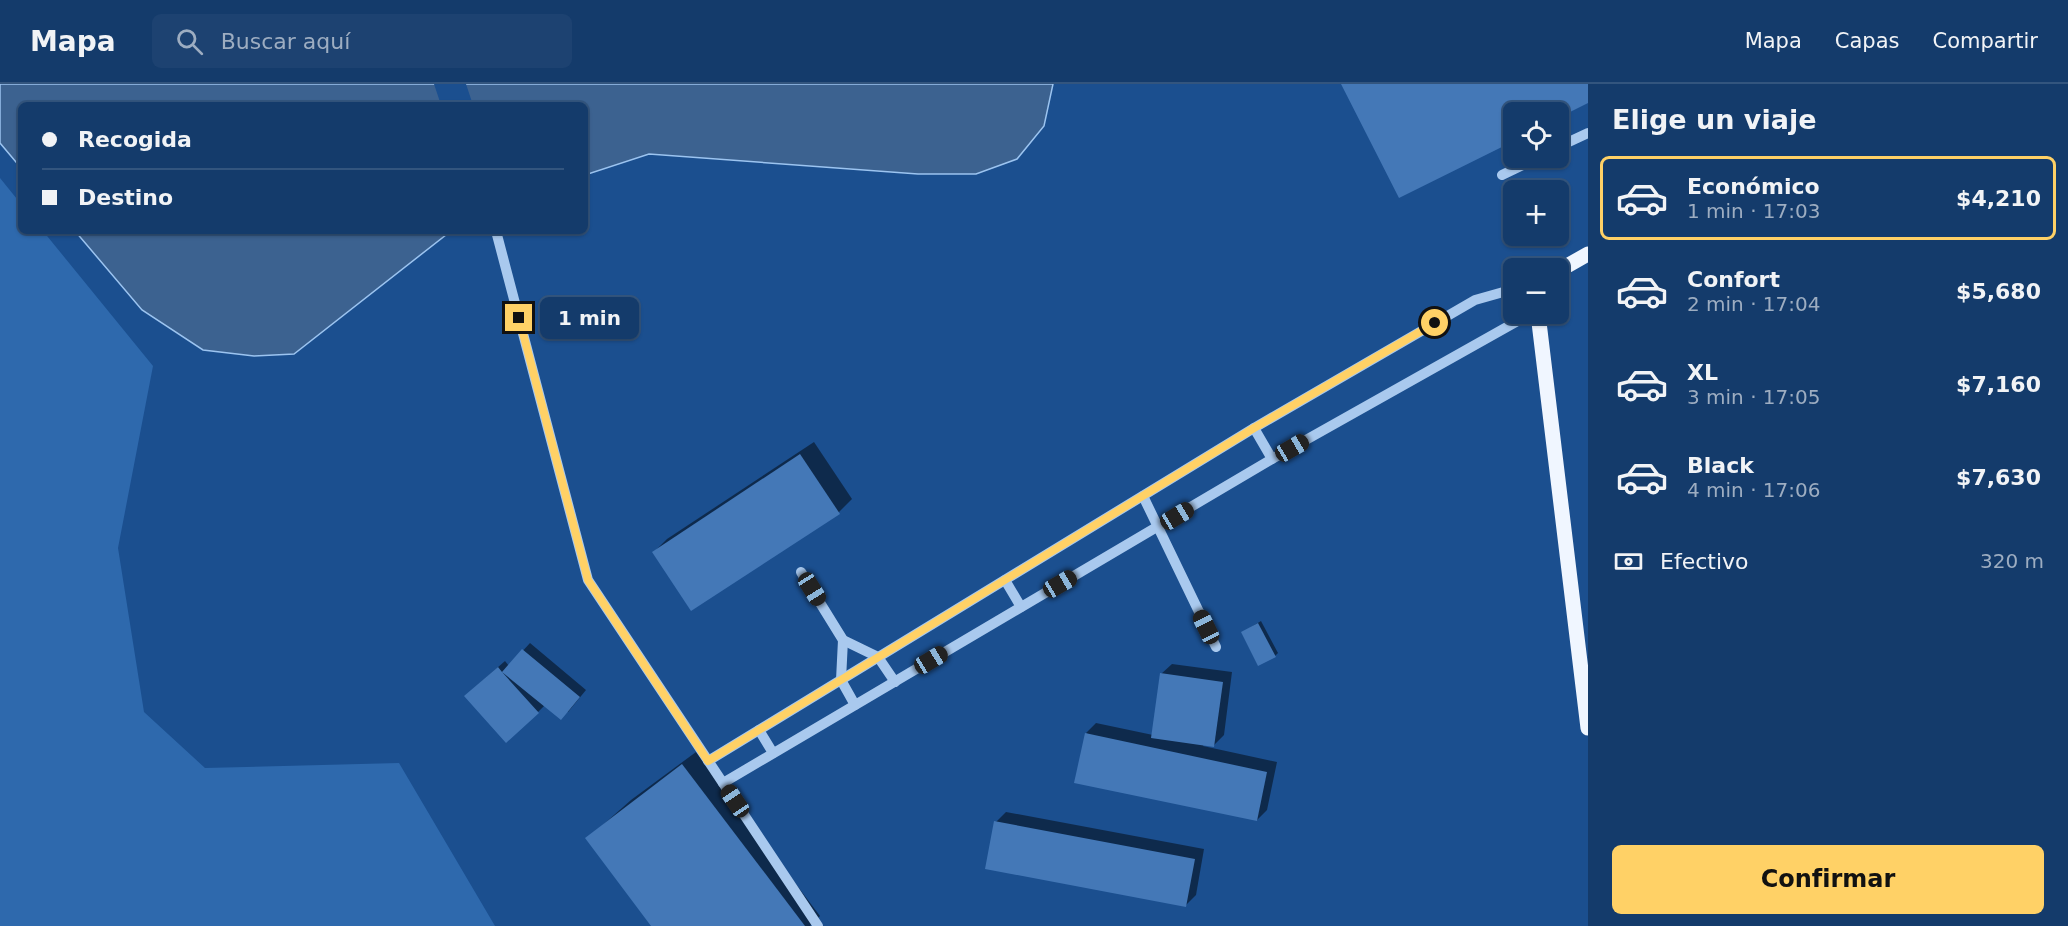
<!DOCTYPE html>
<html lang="es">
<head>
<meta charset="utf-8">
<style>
	:root { --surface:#143b6b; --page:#1d4271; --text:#f1f3f6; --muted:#9dadc1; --line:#33557e; --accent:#ffd166 }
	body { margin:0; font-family:"DejaVu Sans",sans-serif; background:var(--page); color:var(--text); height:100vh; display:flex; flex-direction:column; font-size:22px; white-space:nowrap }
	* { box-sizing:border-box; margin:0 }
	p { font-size:20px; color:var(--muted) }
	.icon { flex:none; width:33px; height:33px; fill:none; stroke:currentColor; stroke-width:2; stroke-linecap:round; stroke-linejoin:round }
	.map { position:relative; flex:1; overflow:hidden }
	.details { display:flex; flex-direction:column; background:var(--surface); width:480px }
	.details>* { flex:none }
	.hud { position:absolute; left:18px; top:18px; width:570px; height:132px; border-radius:9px; box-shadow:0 2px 4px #0004,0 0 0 2px var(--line); display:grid; align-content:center; height:132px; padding:0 24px; background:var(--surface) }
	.fabs { position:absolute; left:1503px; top:18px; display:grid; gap:12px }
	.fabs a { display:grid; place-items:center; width:66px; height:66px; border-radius:9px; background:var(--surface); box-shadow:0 2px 4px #0004,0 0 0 2px var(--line); font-size:30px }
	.end { position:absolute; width:27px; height:27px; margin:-14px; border:8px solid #ffd166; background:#111; box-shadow:0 0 0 3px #111 }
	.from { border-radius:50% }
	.bubble { position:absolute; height:42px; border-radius:9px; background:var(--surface); box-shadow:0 2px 4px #0004,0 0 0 2px var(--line); font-size:20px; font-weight:700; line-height:42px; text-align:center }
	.car { position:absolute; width:18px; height:36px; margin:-18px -9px; border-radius:8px; box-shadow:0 0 4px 2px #0007; background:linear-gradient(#222 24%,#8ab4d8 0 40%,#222 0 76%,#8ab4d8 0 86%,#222 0) }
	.hud b { display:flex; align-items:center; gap:21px; height:57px; font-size:22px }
	.hud b+b { border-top:2px solid var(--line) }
	.hud i { width:15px; height:15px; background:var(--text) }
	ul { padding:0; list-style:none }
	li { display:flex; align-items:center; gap:18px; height:84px; margin:0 12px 9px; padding:0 12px; border:3px solid transparent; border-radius:9px }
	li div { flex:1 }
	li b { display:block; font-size:22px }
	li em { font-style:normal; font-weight:700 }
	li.current { border-color:var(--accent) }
	li>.icon { width:54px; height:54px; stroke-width:1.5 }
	h2 { padding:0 24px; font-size:27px; line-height:72px }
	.pay { display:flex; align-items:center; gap:15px; height:66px; padding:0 24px; font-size:22px }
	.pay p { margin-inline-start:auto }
	.button { display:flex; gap:12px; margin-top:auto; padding:12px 24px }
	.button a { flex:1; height:69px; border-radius:9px; background:var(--accent); color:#111; font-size:24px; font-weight:700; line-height:69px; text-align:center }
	header { display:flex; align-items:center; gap:36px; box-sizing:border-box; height:84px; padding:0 30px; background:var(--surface); border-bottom:2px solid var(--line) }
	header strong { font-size:28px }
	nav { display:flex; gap:33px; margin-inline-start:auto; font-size:21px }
	.search { width:420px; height:54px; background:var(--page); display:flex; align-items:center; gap:15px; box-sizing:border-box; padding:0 21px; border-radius:9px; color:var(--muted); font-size:22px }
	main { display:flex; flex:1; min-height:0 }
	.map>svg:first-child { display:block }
</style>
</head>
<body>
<header>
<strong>Mapa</strong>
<div class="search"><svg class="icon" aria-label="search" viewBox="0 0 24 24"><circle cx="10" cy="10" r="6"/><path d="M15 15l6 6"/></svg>Buscar aquí</div>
<nav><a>Mapa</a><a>Capas</a><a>Compartir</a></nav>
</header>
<main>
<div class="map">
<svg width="1588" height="842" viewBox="0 0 1588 842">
	<rect width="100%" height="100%" fill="#1b4f8f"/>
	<!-- green -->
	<polygon fill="#2e69ad" points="0,94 21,120 21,147 43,147 153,282 118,464 144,628 205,684 399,679 495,842 0,842"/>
	<!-- water -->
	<g fill="#3c6290" stroke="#9cc4f0" stroke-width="1.5">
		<polygon points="0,0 1053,0 1044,42 1017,75 976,90 918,90 649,70 585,91 585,21 21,21 21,84 0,59"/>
		<polygon points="75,147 451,147 294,270 254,272 203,266 142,226"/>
	</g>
	<!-- pier -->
	<polygon fill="#1b4f8f" points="434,0 466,0 473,21 441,21"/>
	<!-- shadow -->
	<g fill="#0007">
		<polygon points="1343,0 1588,0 1588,18 1558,28 1514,28"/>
		<polygon points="814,358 852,415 839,428 654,468 667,455"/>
		<polygon points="1261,537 1278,569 1275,572 1243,548"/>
		<polygon points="530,559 586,606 568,628 545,621 538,628 473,605 505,577 509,582"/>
		<polygon points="1172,580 1232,588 1224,651 1214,661 1204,660 1203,662 1277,678 1267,726 1257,736 1086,649 1096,639 1153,651 1161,590"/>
		<polygon points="696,668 820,832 810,842 653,842 587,755 631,716"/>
		<polygon points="1006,728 1204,765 1196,811 1186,821 996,738"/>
	</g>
	<!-- building -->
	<g fill="#4478b7">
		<polygon points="1341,0 1588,0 1588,19 1558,34 1558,28 1514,28 1514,57 1399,114"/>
		<polygon points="800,370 840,430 691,527 652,468"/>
		<polygon points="1258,539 1276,573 1258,582 1241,548"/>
		<polygon points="522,565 580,613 561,636 502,588 539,629 506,659 464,612 498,583 502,588"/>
		<polygon points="1160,589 1223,598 1214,663 1151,654"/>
		<polygon points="1085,649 1267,688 1257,737 1074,699"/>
		<polygon points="682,680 805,842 651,842 585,754"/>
		<polygon points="994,737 1195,775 1186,823 985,785"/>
	</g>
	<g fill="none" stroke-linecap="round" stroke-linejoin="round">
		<!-- minor -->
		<g stroke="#a9c9ee" stroke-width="10">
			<polyline points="1558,63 1588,49"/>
			<polyline points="1502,91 1537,74"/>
			<polyline points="496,147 588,496 818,842"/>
			<polyline points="1254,344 1272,375"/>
			<polyline points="1143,412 1216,563"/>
			<polyline points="801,488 843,556 878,573 895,598"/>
			<polyline points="1005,496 1021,523"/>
			<polyline points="843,556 841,596 855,621"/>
			<polyline points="759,646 773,669"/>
			<polyline points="708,677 1254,344 1475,216 1514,205"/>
			<polyline points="723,699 1272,375 1530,230"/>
		</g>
		<!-- major -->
		<g stroke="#f0f6ff" stroke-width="15">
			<polyline points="1558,187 1588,170"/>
			<polyline points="1538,230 1588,644"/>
		</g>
	</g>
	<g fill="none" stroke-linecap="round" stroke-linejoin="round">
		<!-- route -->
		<polyline stroke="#ffd166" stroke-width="8" points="519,234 588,496 708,677 1254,344 1435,239"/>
	</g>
</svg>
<div class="fabs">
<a><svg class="icon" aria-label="locate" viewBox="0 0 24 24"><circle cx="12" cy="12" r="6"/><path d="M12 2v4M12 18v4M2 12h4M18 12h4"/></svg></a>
<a>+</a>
<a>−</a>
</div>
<i class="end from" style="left:1435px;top:239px"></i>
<i class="end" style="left:519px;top:234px"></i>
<div class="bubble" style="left:540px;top:213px;width:99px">1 min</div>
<i class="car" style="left:1292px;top:364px;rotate:60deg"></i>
<i class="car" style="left:1177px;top:432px;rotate:59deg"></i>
<i class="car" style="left:1060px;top:500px;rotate:60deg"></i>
<i class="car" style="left:812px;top:505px;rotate:148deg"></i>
<i class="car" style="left:1206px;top:543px;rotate:334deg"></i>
<i class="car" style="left:931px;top:576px;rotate:59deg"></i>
<i class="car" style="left:735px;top:717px;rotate:326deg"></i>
<div class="hud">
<b><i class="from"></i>Recogida</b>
<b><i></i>Destino</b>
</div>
</div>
<section class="details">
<h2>Elige un viaje</h2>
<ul>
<li class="current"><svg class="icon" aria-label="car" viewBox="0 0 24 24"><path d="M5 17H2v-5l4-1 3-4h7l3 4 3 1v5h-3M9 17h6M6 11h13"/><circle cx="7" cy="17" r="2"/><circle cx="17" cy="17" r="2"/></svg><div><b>Económico</b><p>1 min · 17:03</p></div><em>$4,210</em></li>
<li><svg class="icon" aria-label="car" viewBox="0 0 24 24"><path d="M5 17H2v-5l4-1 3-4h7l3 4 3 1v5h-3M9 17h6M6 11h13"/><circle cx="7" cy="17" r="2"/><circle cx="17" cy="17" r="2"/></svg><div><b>Confort</b><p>2 min · 17:04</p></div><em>$5,680</em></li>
<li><svg class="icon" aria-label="car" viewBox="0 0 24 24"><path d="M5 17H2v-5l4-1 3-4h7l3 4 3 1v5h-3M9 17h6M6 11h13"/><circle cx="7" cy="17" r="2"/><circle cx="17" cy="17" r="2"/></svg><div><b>XL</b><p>3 min · 17:05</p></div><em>$7,160</em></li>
<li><svg class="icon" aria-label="car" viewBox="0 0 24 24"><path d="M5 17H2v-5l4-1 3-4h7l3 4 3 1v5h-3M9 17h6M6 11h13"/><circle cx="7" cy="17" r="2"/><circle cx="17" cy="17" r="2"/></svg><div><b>Black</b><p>4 min · 17:06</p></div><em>$7,630</em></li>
</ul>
<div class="pay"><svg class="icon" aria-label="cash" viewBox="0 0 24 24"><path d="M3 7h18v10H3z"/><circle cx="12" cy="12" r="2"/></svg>Efectivo<p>320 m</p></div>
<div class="button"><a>Confirmar</a></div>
</section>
</main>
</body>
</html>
